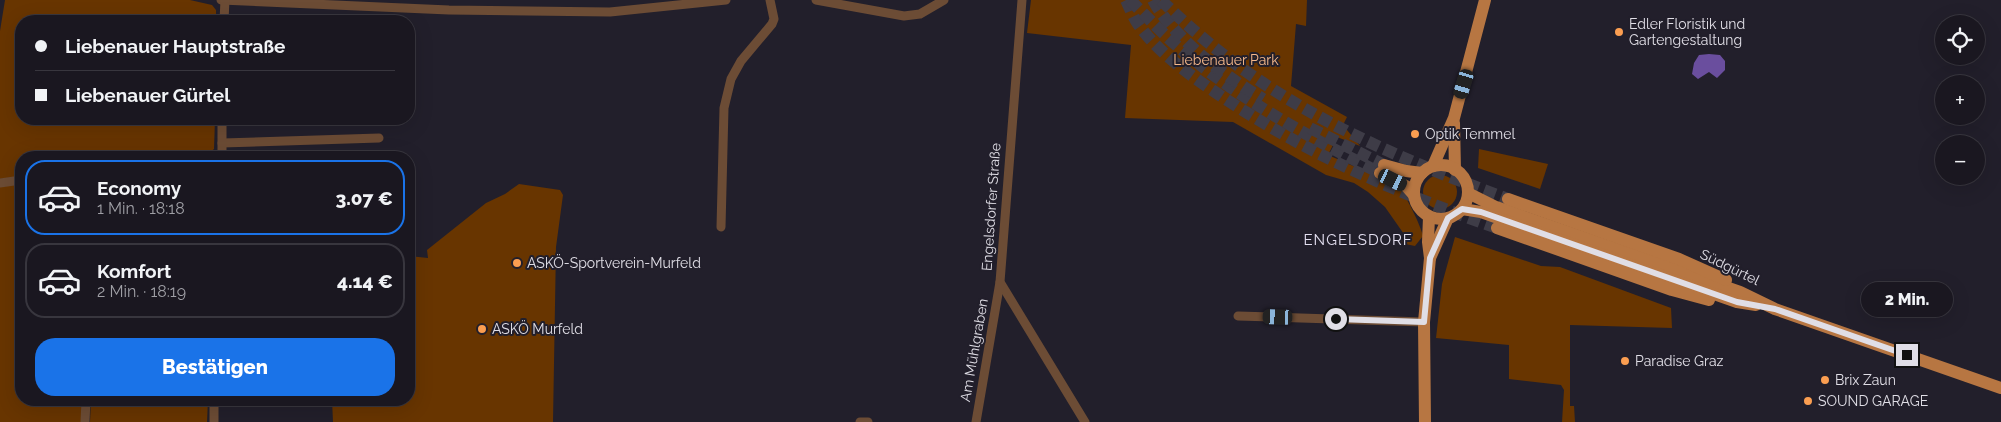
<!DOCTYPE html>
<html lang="de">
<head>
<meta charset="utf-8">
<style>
	:root { --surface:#1a1720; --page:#232029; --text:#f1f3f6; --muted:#9f9fa5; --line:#38363e; --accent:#1a73e8 }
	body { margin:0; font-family:Raleway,sans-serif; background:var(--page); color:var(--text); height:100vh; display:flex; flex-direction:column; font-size:19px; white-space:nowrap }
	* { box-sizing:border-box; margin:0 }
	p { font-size:16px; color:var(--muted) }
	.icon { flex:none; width:28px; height:28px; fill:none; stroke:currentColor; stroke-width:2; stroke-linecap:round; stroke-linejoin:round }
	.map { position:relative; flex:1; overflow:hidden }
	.sheet { position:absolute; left:15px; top:151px; width:400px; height:255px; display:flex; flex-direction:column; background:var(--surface); border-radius:20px; box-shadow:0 5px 20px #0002,0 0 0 1px var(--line) }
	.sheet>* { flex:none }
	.hud { position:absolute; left:15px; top:15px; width:400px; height:110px; border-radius:20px; box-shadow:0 5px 20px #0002,0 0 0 1px var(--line); display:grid; align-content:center; height:110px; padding:0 20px; background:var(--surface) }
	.controls { position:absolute; left:1935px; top:15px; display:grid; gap:10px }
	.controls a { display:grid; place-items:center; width:50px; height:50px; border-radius:50%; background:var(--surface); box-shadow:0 5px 20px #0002,0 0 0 1px var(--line); font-size:25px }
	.end { position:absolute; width:22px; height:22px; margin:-11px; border:6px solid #e0dee6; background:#111; box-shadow:0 0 0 2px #111 }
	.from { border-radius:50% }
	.bubble { position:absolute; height:35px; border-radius:18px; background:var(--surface); box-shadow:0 5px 20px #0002,0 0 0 1px var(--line); font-size:16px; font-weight:800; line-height:35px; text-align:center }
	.car { position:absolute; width:15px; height:30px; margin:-15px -8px; border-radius:6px; box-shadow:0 0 4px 1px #0007; background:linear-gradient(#222 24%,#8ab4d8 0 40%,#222 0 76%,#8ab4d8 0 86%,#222 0) }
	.hud b { display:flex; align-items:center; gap:18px; height:48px; font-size:19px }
	.hud b+b { border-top:1px solid var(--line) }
	.hud i { width:12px; height:12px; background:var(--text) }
	ul { padding:9px 0 0; list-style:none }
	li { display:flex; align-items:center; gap:15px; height:75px; margin:0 10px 8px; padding:0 10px; border:2px solid var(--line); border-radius:20px }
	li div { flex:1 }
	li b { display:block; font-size:19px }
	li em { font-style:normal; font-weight:800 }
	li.selected { border-color:var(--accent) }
	li>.icon { width:45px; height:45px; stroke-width:1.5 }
	.cta { display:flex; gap:10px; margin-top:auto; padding:10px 20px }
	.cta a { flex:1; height:58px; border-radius:20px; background:var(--accent); color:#fff; font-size:20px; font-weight:800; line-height:58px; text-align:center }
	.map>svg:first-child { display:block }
</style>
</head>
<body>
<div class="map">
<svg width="2001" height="422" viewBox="0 0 2001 422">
	<rect width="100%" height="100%" fill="#221f2b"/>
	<!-- green -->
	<g fill="#683500">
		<polygon points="5,0 190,0 212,5 216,10 216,21 21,21 21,119 215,119 214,149 208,154 186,157 21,158 21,176 0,179 0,31"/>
		<path d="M1031,0H1307L1306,26L1296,24L1291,86L1347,117L1343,125L1360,146L1337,137L1328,155L1397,185C1405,193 1421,226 1423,236L1415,246L1400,243L1406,237L1385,207L1368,192L1354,183L1326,175L1233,122L1125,118L1131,45L1027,33Z"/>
		<polygon points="1479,149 1548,164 1540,189 1478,168"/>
		<circle cx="1440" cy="192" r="17"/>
		<polygon points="21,184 21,400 82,400 81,422 0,422 0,187"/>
		<polygon points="519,184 560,190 563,195 556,247 553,422 333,422 332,400 409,400 409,256 428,258 427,250 486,203 505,194"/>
		<polygon points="1455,237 1541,266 1560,267 1671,308 1672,328 1570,325 1570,406 1574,406 1575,422 1562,422 1564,390 1561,385 1509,379 1509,345 1436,338 1442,284"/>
		<polygon points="91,400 208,400 207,422 90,422"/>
	</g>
	<!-- water -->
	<polygon fill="#6a4e9e" points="1709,54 1720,55 1725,61 1725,70 1717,78 1709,72 1698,79 1692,74 1694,63 1699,55"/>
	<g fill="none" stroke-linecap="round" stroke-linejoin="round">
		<!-- primary-tunnel -->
		<g stroke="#3e3c47" stroke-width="12" stroke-dasharray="12 6" stroke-linecap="butt">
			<path d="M1126,0C1130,8 1133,17 1138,24C1159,54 1194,78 1224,98C1313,157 1398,193 1497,228"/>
			<path d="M1130,0C1147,17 1164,35 1182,50C1242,101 1311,138 1380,173"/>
			<path d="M1153,0C1174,39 1225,76 1263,99"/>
			<path d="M1161,0C1263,101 1376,150 1508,199"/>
			<polyline points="1310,128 1384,165"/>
		</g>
		<!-- minor -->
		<g stroke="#6c4c35" stroke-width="9">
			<polyline points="221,0 449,10 610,12 726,0"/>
			<polyline points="816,0 904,16 920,14 944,0"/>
			<polyline points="1022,0 1000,282 1085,422"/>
			<polyline points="224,21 225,0"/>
			<polyline points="222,143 379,138"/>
			<polyline points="222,158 222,119"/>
			<polyline points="0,183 21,180"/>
			<polyline points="721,227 724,108 731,79 741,61 772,24 774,19 770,0"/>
			<polyline points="1238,316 1424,322"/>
			<polyline points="85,422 86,400"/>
			<polyline points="214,422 214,400"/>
			<polyline points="860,422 868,422"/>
			<polyline points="976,422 1000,282"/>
		</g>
		<!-- primary -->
		<g stroke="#b77642" stroke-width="12">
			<polyline points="1454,123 1455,170"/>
			<polyline points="1384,165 1406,171 1422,173"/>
			<circle cx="1441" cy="192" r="27"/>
			<polyline points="1433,166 1454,118 1485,0"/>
			<polyline points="1380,173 1406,186 1414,195"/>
			<polyline points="1468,193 1496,207 1740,292 1775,309 2001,388"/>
			<polyline points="1508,199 1679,259 1726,280"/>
			<polyline points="1462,209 1481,212 1737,302 1756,305"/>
			<polyline points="1497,228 1672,290 1709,300"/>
			<polyline points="1430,258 1448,218"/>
			<polyline points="1425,422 1424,322 1430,258 1428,242 1429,217"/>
		</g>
	</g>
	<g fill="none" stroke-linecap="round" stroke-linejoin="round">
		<!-- route -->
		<polyline stroke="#e0dee6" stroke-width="6" points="1336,319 1424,322 1430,258 1448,218 1462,209 1481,212 1737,302 1775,309 1907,355"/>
	</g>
	<!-- markers -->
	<g fill="#fb9e51" stroke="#221f2b" stroke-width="2">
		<circle cx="1619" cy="32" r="5"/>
		<circle cx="1415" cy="134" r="5"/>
		<circle cx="517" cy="263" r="5"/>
		<circle cx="482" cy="329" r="5"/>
		<circle cx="1625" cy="361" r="5"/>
		<circle cx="1825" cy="380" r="5"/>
		<circle cx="1808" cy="401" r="5"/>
	</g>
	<g text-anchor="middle" stroke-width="4" stroke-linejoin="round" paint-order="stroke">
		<!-- poi labels -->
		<g font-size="14" fill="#e0dee6" stroke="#221f2b" text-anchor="start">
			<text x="1629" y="29">Edler Floristik und<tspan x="1629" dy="16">Gartengestaltung</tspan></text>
			<text x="1425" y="139">Optik Temmel</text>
			<text x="527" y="268">ASKÖ-Sportverein-Murfeld</text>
			<text x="492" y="334">ASKÖ Murfeld</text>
			<text x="1635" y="366">Paradise Graz</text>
			<text x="1835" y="385">Brix Zaun</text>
			<text x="1818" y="406">SOUND GARAGE</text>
		</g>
		<!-- park labels -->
		<g font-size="14" fill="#f6b98b" stroke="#221f2b">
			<text x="1226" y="65">Liebenauer Park</text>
		</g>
		<!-- street labels -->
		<g font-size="14" fill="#e0dee6" stroke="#221f2b">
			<text transform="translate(991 207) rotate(-86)" y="5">Engelsdorfer Straße</text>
			<text transform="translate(1730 267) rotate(26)" y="5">Südgürtel</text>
			<text transform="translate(974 350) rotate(-80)" y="5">Am Mühlgraben</text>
		</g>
		<!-- neighbourhood labels -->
		<g font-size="15" letter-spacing="1" fill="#e3dff0" stroke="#221f2b">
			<text x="1358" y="245">ENGELSDORF</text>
		</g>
	</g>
</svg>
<div class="controls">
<a><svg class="icon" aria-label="locate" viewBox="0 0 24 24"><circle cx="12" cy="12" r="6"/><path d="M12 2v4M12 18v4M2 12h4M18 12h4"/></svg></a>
<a>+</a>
<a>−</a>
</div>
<i class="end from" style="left:1336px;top:319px"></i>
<i class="end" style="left:1907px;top:355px"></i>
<div class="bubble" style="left:1861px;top:282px;width:92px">2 Min.</div>
<i class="car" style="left:1464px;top:84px;rotate:197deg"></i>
<i class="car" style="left:1393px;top:180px;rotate:116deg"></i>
<i class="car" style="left:1278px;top:317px;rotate:272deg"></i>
<div class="hud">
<b><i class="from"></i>Liebenauer Hauptstraße</b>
<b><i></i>Liebenauer Gürtel</b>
</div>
<section class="sheet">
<ul>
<li class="selected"><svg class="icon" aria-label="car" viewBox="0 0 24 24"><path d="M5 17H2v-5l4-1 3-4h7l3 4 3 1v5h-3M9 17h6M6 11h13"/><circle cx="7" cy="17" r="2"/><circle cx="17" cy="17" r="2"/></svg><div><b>Economy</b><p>1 Min. · 18:18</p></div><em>3.07 €</em></li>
<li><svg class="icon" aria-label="car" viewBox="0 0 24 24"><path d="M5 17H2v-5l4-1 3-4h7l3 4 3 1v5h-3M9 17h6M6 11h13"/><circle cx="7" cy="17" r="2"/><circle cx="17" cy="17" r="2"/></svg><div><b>Komfort</b><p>2 Min. · 18:19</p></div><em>4.14 €</em></li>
</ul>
<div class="cta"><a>Bestätigen</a></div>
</section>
</div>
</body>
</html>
